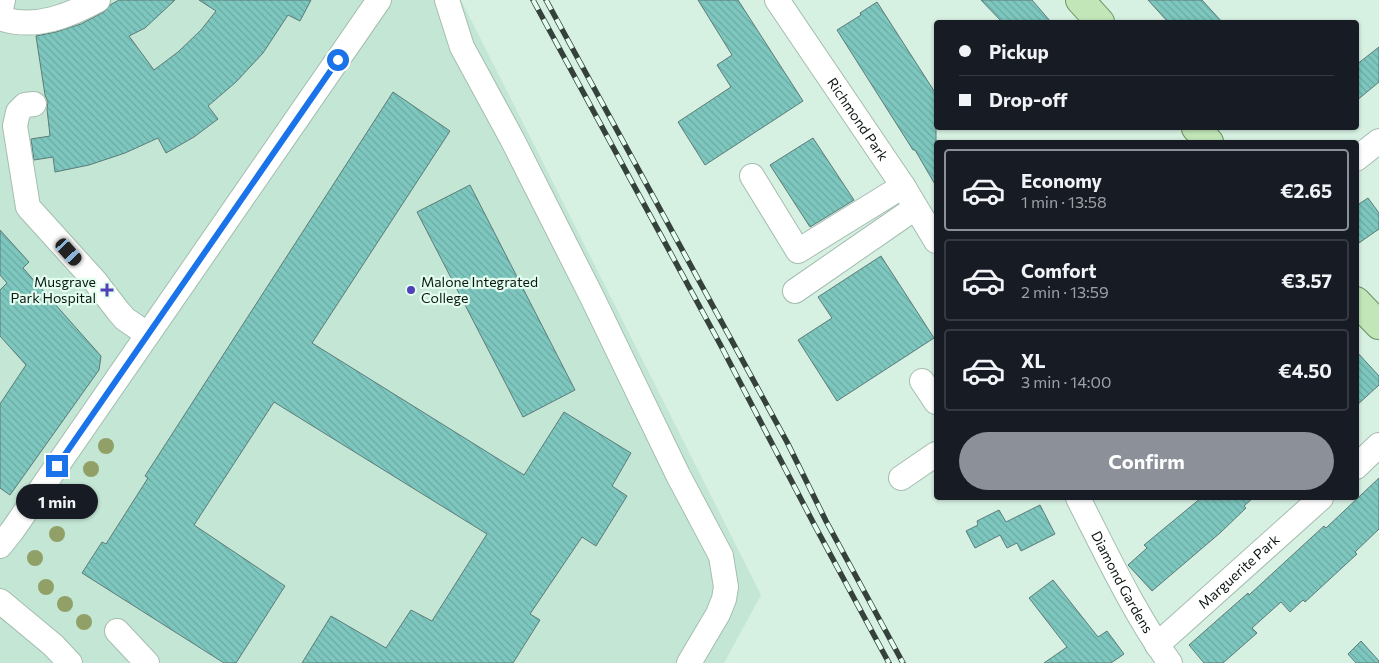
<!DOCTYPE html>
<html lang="en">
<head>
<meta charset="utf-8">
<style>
	:root { --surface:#171b24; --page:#20242c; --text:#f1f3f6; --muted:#9ea1a6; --line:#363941; --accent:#8c9099 }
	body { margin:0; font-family:Commissioner,sans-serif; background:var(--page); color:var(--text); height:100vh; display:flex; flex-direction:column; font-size:19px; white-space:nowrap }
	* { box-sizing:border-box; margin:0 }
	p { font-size:16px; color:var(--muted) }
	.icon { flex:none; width:28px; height:28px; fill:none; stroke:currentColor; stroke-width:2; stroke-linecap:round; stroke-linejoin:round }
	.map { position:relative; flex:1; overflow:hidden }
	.panel { position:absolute; left:934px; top:140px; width:425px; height:360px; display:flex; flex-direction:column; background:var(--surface); border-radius:5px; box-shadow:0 1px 4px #0004 }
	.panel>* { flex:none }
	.hud { position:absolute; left:934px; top:20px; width:425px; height:110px; border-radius:5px; box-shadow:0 1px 4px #0004; display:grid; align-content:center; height:110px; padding:0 25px; background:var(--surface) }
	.end { position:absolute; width:22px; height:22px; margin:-11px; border:6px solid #1a73e8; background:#fff; box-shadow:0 0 0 2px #fff }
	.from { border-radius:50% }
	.bubble { position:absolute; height:35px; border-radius:18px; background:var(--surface); box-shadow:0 1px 4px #0004; font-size:16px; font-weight:700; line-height:35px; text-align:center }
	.car { position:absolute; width:15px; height:30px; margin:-15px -8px; border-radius:6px; box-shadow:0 0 4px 1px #0007; background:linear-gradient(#222 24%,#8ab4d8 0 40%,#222 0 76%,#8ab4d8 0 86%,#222 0) }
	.hud b { display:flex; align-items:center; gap:18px; height:48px; font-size:19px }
	.hud b+b { border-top:1px solid var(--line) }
	.hud i { width:12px; height:12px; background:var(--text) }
	ul { padding:9px 0 0; list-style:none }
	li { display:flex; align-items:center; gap:15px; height:82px; margin:0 10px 8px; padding:0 15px; border:2px solid var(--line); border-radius:5px }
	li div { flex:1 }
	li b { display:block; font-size:19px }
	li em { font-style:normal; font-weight:700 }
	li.on { border-color:var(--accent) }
	li>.icon { width:45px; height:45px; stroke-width:1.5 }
	.cta { display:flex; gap:10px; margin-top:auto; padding:10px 25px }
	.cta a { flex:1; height:58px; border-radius:30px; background:var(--accent); color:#fff; font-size:20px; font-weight:700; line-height:58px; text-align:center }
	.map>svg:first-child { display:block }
</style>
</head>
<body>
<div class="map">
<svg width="1379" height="663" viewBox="0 0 1379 663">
	<defs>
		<pattern id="building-back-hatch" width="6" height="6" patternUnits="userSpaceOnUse" patternTransform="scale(1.25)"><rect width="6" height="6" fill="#7dc7bf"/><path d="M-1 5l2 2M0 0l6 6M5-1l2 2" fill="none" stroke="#6baaa3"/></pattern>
	</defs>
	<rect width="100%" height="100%" fill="#d6f0e2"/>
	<!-- built -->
	<polygon fill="#c4e6d5" points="0,0 461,0 761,595 724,663 0,663"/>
	<!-- building -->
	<g fill="url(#building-back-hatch)" stroke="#5e7b77">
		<polygon points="119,0 175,0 145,28 129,36 154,70 178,52 201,30 216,11 199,0 311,0 300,21 288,15 263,53 236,82 208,106 218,119 194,137 166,153 158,138 125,153 89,165 55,172 53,157 34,160 31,139 50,136 47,109 48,102 45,95 36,36 56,32 81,24 104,12 110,5"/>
		<polygon points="698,0 738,0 803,101 705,165 678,122 731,87 717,65 732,55"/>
		<polygon points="981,0 1032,0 1051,22 1002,22"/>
		<polygon points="1148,0 1202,0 1222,22 1168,22"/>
		<polygon points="877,2 936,94 936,186 915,150 913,150 837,30 861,15 860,13"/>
		<polygon points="1379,47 1379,82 1356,101 1356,65"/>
		<polygon points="393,92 450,131 312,343 524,475 564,412 631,453 612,486 627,496 596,546 582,537 530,614 540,620 513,663 302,663 331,616 386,648 411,610 432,621 487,534 274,402 194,525 285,586 236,663 224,663 82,573 102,542 106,544 148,478 145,476"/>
		<polygon points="813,138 854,200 810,227 770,165"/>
		<polygon points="470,185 575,390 523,417 417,212"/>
		<polygon points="1368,198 1379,213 1379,229 1356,245 1356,206"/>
		<polygon points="0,230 29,262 23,268 101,356 99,370 10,495 0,488 0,404 26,365 0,336 0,290 7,283 0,275"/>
		<polygon points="881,256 934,338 837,401 798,340 832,318 818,297"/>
		<polygon points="1356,351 1379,376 1379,385 1356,406"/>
		<polygon points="1379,478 1379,529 1355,552 1357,554 1305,602 1303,600 1290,612 1281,602 1252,628 1257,633 1223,663 1204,663 1189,645 1248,593 1249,595 1324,526 1326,528"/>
		<polygon points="1201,498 1253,498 1244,506 1246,508 1220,533 1152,591 1128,565 1147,548 1144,545"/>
		<polygon points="1040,505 1055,534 1021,551 1017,543 1007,548 1000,535 975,548 966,531 978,525 977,521 999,510 1006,522"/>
		<polygon points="1053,580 1098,637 1107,631 1124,654 1111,663 1044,663 1067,647 1029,598"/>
		<polygon points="1361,641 1379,661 1379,663 1356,663 1348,654"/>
	</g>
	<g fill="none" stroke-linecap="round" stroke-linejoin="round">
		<!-- minor casing -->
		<g stroke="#a4bdb0" stroke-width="26">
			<g id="minor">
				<path d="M3,0L1,9L3,19C36,29 69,16 98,0"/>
				<polyline points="447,0 462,47 512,139 592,297 678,475 721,556 726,587 724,599 718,614 689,663"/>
				<path id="s1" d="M777,0L903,186L936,241"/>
				<polyline points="34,104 25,105 18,112 15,126 28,207 95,281 118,311 125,319 147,334"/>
				<polyline points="1356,159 1379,141"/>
				<polyline points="752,176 798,251 903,186"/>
				<polyline points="795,291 915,208"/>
				<polyline points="922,381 936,402"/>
				<polyline points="1356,467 1379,445"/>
				<polyline points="901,478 936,454"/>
				<path id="s2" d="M1078,498C1106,553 1134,613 1170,663"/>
				<polyline points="0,546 12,531 379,0"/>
				<polyline points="0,601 53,645 70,663"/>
				<polyline points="117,631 147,663"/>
				<path id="s3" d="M1157,645L1321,498"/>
			</g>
		</g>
		<!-- major casing -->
		<g stroke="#68935f" stroke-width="30">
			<g id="major">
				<polyline points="1080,0 1100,22"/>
				<polyline points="1196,128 1209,142"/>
				<polyline points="1356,301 1379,325"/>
			</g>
		</g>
		<!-- minor -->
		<use href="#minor" stroke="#fff" stroke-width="24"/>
		<!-- major -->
		<use href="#major" stroke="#c2e6b8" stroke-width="28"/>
		<!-- rail casing -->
		<g stroke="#35423b" stroke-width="5.5">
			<g id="rail">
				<polyline points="533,0 720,344 815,526 889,663"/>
				<polyline points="546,0 787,442 826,521 903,663"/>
			</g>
		</g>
		<!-- rail -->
		<use href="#rail" stroke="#e3fdf0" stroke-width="4" stroke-dasharray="11" stroke-linecap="butt"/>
	</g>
	<!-- trees -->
	<g fill="#90a066">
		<circle cx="106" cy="446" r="8"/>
		<circle cx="91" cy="469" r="8"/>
		<circle cx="87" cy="495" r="8"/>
		<circle cx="68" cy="502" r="8"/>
		<circle cx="57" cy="534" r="8"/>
		<circle cx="35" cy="558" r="8"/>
		<circle cx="46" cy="587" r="8"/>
		<circle cx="65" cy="604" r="8"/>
		<circle cx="84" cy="622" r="8"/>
	</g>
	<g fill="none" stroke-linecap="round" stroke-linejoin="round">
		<!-- route -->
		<polyline stroke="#1a73e8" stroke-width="6" points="57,466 338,60"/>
	</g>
	<!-- markers -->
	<g fill="#5140b8" stroke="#e3fdf0" stroke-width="2">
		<path d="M104.5 282.5h5v5h5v5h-5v5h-5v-5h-5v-5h5z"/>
		<circle cx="411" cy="290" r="5"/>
	</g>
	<g text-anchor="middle" stroke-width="4.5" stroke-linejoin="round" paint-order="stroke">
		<!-- street labels -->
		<g font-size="14" fill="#0d1712" stroke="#e3fdf0">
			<text dy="5" stroke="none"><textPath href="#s1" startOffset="144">Richmond Park</textPath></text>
			<text dy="5" stroke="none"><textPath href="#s3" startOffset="110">Marguerite Park</textPath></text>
			<text dy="5" stroke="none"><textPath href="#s2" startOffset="95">Diamond Gardens</textPath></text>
		</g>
		<!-- poi labels -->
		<g font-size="14" fill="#0d1712" stroke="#e3fdf0" text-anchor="end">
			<text x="96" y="287">Musgrave<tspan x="96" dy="16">Park Hospital</tspan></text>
			<text x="421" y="287" text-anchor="start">Malone Integrated<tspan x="421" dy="16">College</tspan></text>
		</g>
	</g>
</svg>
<i class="end from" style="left:338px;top:60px"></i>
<i class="end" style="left:57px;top:466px"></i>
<div class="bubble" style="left:16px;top:484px;width:82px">1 min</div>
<i class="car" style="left:69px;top:252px;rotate:138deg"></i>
<div class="hud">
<b><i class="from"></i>Pickup</b>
<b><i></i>Drop-off</b>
</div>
<section class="panel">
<ul>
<li class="on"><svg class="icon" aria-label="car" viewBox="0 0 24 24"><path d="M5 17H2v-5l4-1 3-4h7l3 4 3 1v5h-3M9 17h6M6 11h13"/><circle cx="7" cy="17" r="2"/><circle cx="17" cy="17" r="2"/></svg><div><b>Economy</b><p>1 min · 13:58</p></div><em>€2.65</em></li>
<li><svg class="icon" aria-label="car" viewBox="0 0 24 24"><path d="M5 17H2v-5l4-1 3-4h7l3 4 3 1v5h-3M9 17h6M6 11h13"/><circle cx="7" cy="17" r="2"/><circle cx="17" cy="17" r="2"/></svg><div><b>Comfort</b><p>2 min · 13:59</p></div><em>€3.57</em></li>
<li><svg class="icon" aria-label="car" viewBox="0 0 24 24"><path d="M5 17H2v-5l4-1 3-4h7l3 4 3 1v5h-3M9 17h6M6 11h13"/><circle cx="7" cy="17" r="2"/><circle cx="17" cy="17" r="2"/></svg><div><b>XL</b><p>3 min · 14:00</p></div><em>€4.50</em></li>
</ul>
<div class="cta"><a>Confirm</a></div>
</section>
</div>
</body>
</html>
